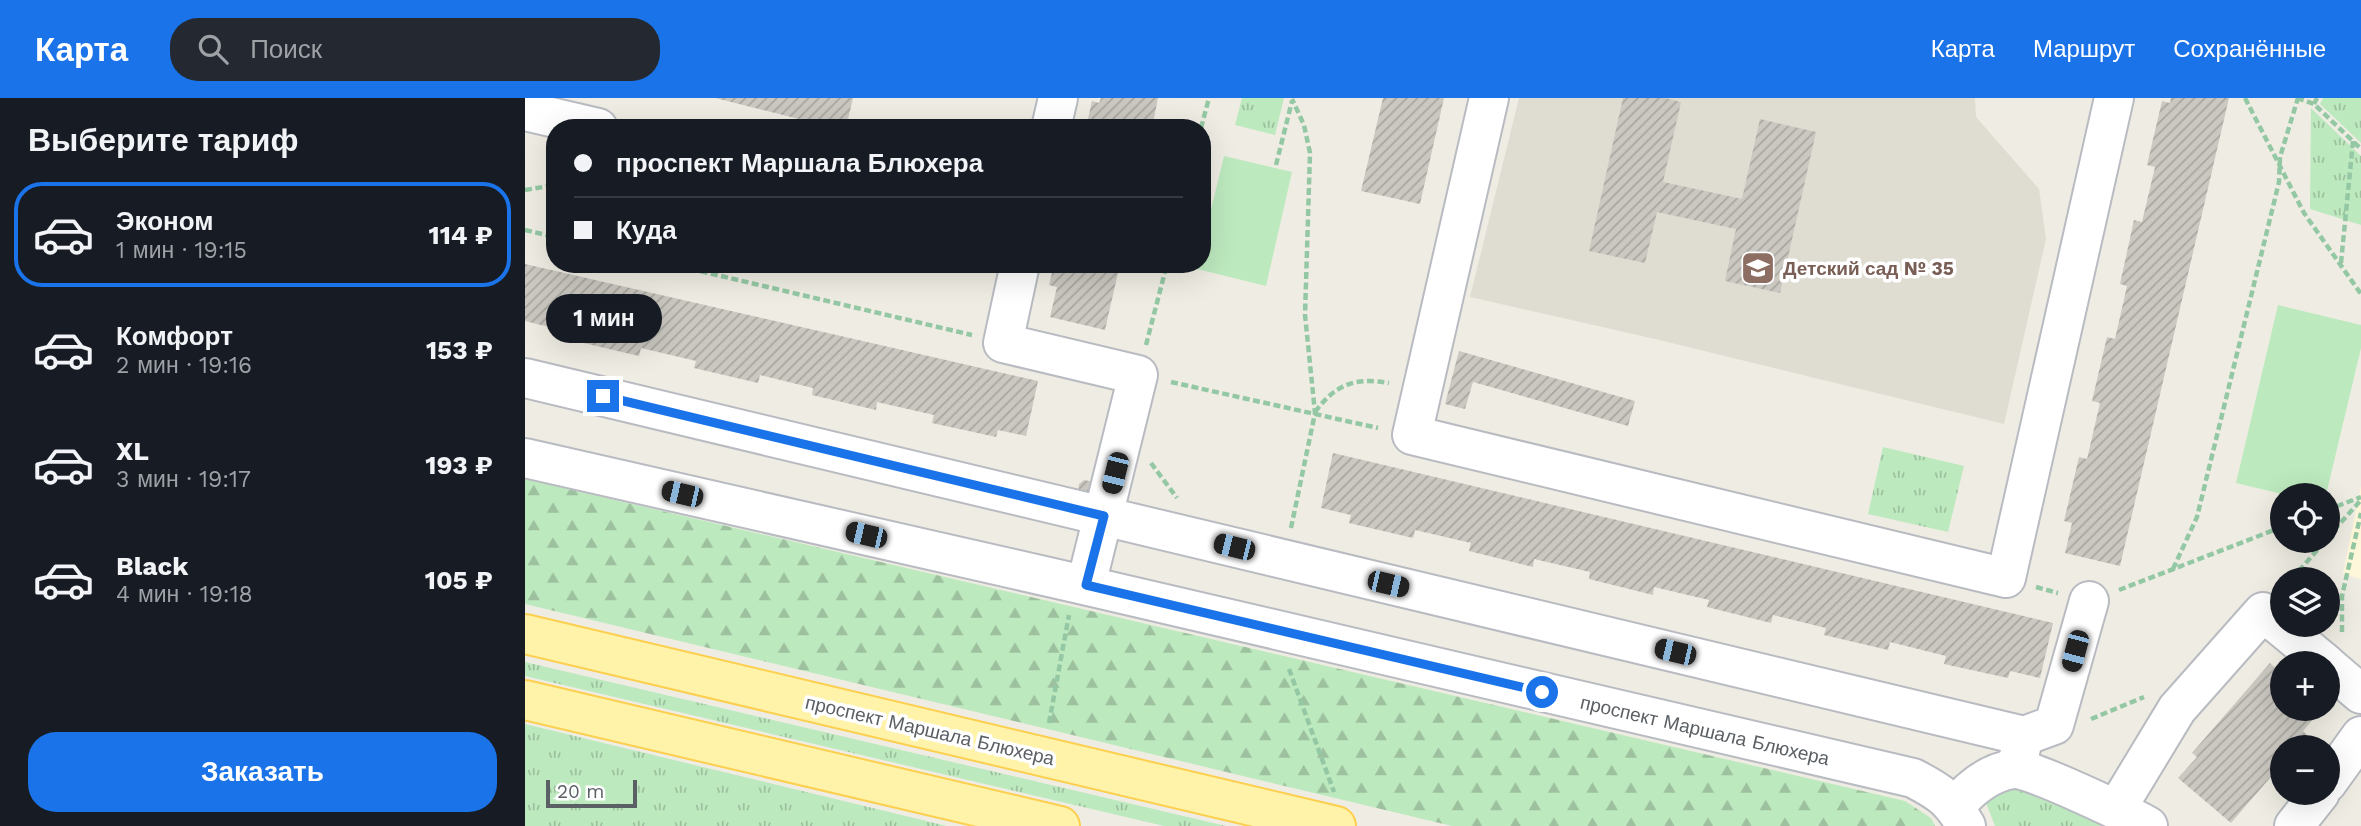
<!DOCTYPE html>
<html lang="ru">
<head>
<meta charset="utf-8">
<style>
	:root { --surface:#171b24; --page:#242831; --text:#f1f3f6; --muted:#9ea1a6; --line:#363941; --accent:#1a73e8 }
	body { margin:0; font-family:"Work Sans",sans-serif; background:var(--page); color:var(--text); height:100vh; display:flex; flex-direction:column; font-size:26px; white-space:nowrap }
	* { box-sizing:border-box; margin:0 }
	p { font-size:23px; color:var(--muted) }
	.icon { flex:none; width:38px; height:38px; fill:none; stroke:currentColor; stroke-width:2; stroke-linecap:round; stroke-linejoin:round }
	.map { position:relative; flex:1; overflow:hidden }
	.side { display:flex; flex-direction:column; background:var(--surface); width:525px }
	.side>* { flex:none }
	.guide { position:absolute; left:21px; top:21px; width:665px; height:154px; border-radius:28px; box-shadow:0 7px 28px #0002; display:grid; align-content:center; height:154px; padding:0 28px; background:var(--surface) }
	.fabs { position:absolute; left:1745px; top:385px; display:grid; gap:14px }
	.fabs a { display:grid; place-items:center; width:70px; height:70px; border-radius:50%; background:var(--surface); box-shadow:0 7px 28px #0002; font-size:35px }
	.scale { position:absolute; left:21px; bottom:18px; width:91px; box-sizing:border-box; padding-left:7px; border:4px solid #5b6065; border-top:0; font-size:19px; line-height:24px; white-space:nowrap; color:#5b6065; -webkit-text-stroke:5px #fff; paint-order:stroke }
	.end { position:absolute; width:32px; height:32px; margin:-16px; border:9px solid #1a73e8; background:#fff; box-shadow:0 0 0 4px #fff }
	.from { border-radius:50% }
	.bubble { position:absolute; height:49px; border-radius:24px; background:var(--surface); box-shadow:0 7px 28px #0002; font-size:23px; font-weight:700; line-height:49px; text-align:center }
	.car { position:absolute; width:21px; height:42px; margin:-21px -10px; border-radius:9px; box-shadow:0 0 5px 2px #0007; background:linear-gradient(#222 24%,#8ab4d8 0 40%,#222 0 76%,#8ab4d8 0 86%,#222 0) }
	.guide b { display:flex; align-items:center; gap:24px; height:66px; font-size:26px }
	.guide b+b { border-top:2px solid var(--line) }
	.guide i { width:18px; height:18px; background:var(--text) }
	ul { padding:0; list-style:none }
	li { display:flex; align-items:center; gap:21px; height:105px; margin:0 14px 10px; padding:0 14px; border:4px solid transparent; border-radius:28px }
	li div { flex:1 }
	li b { display:block; font-size:26px }
	li em { font-style:normal; font-weight:700 }
	li.current { border-color:var(--accent) }
	li>.icon { width:63px; height:63px; stroke-width:1.5 }
	h2 { padding:0 28px; font-size:32px; line-height:84px }
	.primary-button { display:flex; gap:14px; margin-top:auto; padding:14px 28px }
	.primary-button a { flex:1; height:80px; border-radius:28px; background:var(--accent); color:#fff; font-size:28px; font-weight:700; line-height:80px; text-align:center }
	header { display:flex; align-items:center; gap:42px; box-sizing:border-box; height:98px; padding:0 35px; background:var(--accent); color:#fff }
	header strong { font-size:33px }
	nav { display:flex; gap:38px; margin-inline-start:auto; font-size:24px }
	.search { width:490px; height:63px; background:var(--page); display:flex; align-items:center; gap:18px; box-sizing:border-box; padding:0 24px; border-radius:28px; color:var(--muted); font-size:26px }
	main { display:flex; flex:1; min-height:0 }
	.map>svg:first-child { display:block }
</style>
</head>
<body>
<header>
<strong>Карта</strong>
<div class="search"><svg class="icon" aria-label="search" viewBox="0 0 24 24"><circle cx="10" cy="10" r="6"/><path d="M15 15l6 6"/></svg>Поиск</div>
<nav><a>Карта</a><a>Маршрут</a><a>Сохранённые</a></nav>
</header>
<main>
<section class="side">
<h2>Выберите тариф</h2>
<ul>
<li class="current"><svg class="icon" aria-label="car" viewBox="0 0 24 24"><path d="M5 17H2v-5l4-1 3-4h7l3 4 3 1v5h-3M9 17h6M6 11h13"/><circle cx="7" cy="17" r="2"/><circle cx="17" cy="17" r="2"/></svg><div><b>Эконом</b><p>1 мин · 19:15</p></div><em>114 ₽</em></li>
<li><svg class="icon" aria-label="car" viewBox="0 0 24 24"><path d="M5 17H2v-5l4-1 3-4h7l3 4 3 1v5h-3M9 17h6M6 11h13"/><circle cx="7" cy="17" r="2"/><circle cx="17" cy="17" r="2"/></svg><div><b>Комфорт</b><p>2 мин · 19:16</p></div><em>153 ₽</em></li>
<li><svg class="icon" aria-label="car" viewBox="0 0 24 24"><path d="M5 17H2v-5l4-1 3-4h7l3 4 3 1v5h-3M9 17h6M6 11h13"/><circle cx="7" cy="17" r="2"/><circle cx="17" cy="17" r="2"/></svg><div><b>XL</b><p>3 мин · 19:17</p></div><em>193 ₽</em></li>
<li><svg class="icon" aria-label="car" viewBox="0 0 24 24"><path d="M5 17H2v-5l4-1 3-4h7l3 4 3 1v5h-3M9 17h6M6 11h13"/><circle cx="7" cy="17" r="2"/><circle cx="17" cy="17" r="2"/></svg><div><b>Black</b><p>4 мин · 19:18</p></div><em>105 ₽</em></li>
</ul>
<div class="primary-button"><a>Заказать</a></div>
</section>
<div class="map">
<svg width="1836" height="728" viewBox="0 0 1836 728">
	<defs>
		<pattern id="grass-tufts" width="24" height="20" patternUnits="userSpaceOnUse" patternTransform="scale(1.75)"><rect width="24" height="20" fill="#bde9be"/><path d="M3 7l-1-3M5 7V3M7 7l1-3M15 17l-1-3M17 17v-4M19 17l1-3" fill="none" stroke="#9dc09e"/></pattern>
		<pattern id="forest-firs" width="22" height="20" patternUnits="userSpaceOnUse" patternTransform="scale(1.75)"><rect width="22" height="20" fill="#bde9be"/><path d="M5 1l3.5 6h-7zM16 11l3.5 6h-7z" fill="#9dc09e"/></pattern>
		<pattern id="building-hatch" width="6" height="6" patternUnits="userSpaceOnUse" patternTransform="scale(1.75)"><rect width="6" height="6" fill="#cac8c0"/><path d="M-1 1l2-2M0 6l6-6M5 7l2-2" fill="none" stroke="#a7a6a0"/></pattern>
	</defs>
	<rect width="100%" height="100%" fill="#efede3"/>
	<!-- commercial -->
	<polygon fill="#fff7d9" points="1836,388 1836,481 1818,476"/>
	<!-- education -->
	<polygon fill="#dfdcd2" points="994,0 1450,0 1451,19 1514,91 1521,141 1479,326 1130,241 945,199"/>
	<!-- grass -->
	<g fill="url(#grass-tufts)">
		<polygon points="717,0 759,0 750,37 710,27"/>
		<polygon points="1798,0 1836,0 1836,45 1795,6"/>
		<polygon points="1786,10 1836,58 1836,127 1785,111"/>
		<polygon points="1358,349 1439,368 1423,434 1343,416"/>
		<polygon points="0,564 701,728 639,728 0,578"/>
		<polygon points="0,626 422,728 0,728"/>
		<polygon points="1486,683 1602,728 1470,728 1461,705"/>
	</g>
	<!-- forest -->
	<polygon fill="url(#forest-firs)" points="0,381 1380,703 1406,720 1410,728 927,728 0,506"/>
	<!-- garden -->
	<g fill="#bde9be">
		<polygon points="699,58 767,74 741,188 672,171 673,166 677,166 677,149"/>
		<polygon points="1753,207 1836,227 1836,250 1801,397 1761,397 1711,385"/>
	</g>
	<!-- building -->
	<g fill="url(#building-hatch)">
		<polygon points="190,0 328,0 321,30 310,30"/>
		<polygon points="576,0 633,0 627,30 561,30 567,3 574,5"/>
		<polygon points="858,0 919,0 895,106 836,93"/>
		<polygon points="1098,0 1140,0 1156,4 1138,84 1217,101 1235,21 1291,34 1255,195 1200,183 1211,131 1132,114 1120,165 1064,153"/>
		<polygon points="1646,0 1704,0 1595,468 1540,455 1547,425 1539,423 1554,359 1562,361 1575,305 1567,303 1582,239 1590,241 1602,188 1595,186 1609,122 1617,124 1630,69 1622,67 1637,3 1645,5"/>
		<polygon points="0,166 513,283 501,338 473,332 471,339 407,325 409,317 352,304 351,312 287,297 288,290 235,277 233,285 169,270 171,263 116,250 114,258 50,243 52,236 0,223"/>
		<polygon points="529,166 595,166 580,232 525,219 532,189 524,187"/>
		<polygon points="934,253 1110,303 1103,328 948,284 940,311 920,306"/>
		<polygon points="808,355 1528,525 1515,580 1485,573 1483,580 1419,566 1421,558 1365,544 1363,552 1299,537 1301,530 1248,517 1246,525 1182,509 1184,502 1129,489 1128,497 1064,481 1065,474 1009,461 1008,469 944,453 946,445 890,432 888,440 824,425 826,417 796,410"/>
		<polygon points="559,382 569,384 571,398 553,396 554,386"/>
		<polygon points="1745,565 1757,576 1757,611 1797,611 1778,633 1782,637 1772,649 1757,649 1757,666 1706,725 1653,680 1672,659 1667,655"/>
	</g>
	<g fill="none" stroke-linecap="round" stroke-linejoin="round">
		<!-- minor casing -->
		<g stroke="#b8bbc1" stroke-width="42">
			<g id="minor">
				<polyline points="964,0 887,337 1481,480 1589,0"/>
				<polyline points="0,13 73,30"/>
				<polyline points="526,30 533,0"/>
				<polyline points="495,166 478,245 613,277 561,487"/>
				<polyline points="0,280 1499,638 1491,670"/>
				<path d="M0,360L550,485L1388,680C1415,694 1426,701 1441,728"/>
				<polyline points="1802,567 1836,596"/>
				<polyline points="1499,638 1529,627 1564,503"/>
				<polyline points="1802,685 1836,638"/>
				<path d="M1430,709C1445,690 1463,675 1488,671C1502,668 1605,718 1623,728"/>
				<polyline points="1592,710 1652,611 1738,514 1800,565"/>
				<polyline points="1769,728 1795,695"/>
			</g>
		</g>
		<!-- major casing -->
		<g stroke="#fdcf4e" stroke-width="42">
			<g id="major">
				<polyline points="0,536 811,728"/>
				<polyline points="0,602 535,728"/>
			</g>
		</g>
		<!-- path -->
		<g stroke="#94c8a4" stroke-width="4.5" stroke-dasharray="7 3.5" stroke-linecap="butt">
			<polyline points="1720,0 1779,115 1836,196"/>
			<polyline points="1772,0 1789,6 1836,51"/>
			<polyline points="1789,6 1792,0"/>
			<polyline points="676,30 684,0"/>
			<polyline points="751,67 767,3"/>
			<polyline points="0,92 30,87"/>
			<polyline points="0,132 30,139"/>
			<polyline points="1816,165 1828,43"/>
			<polyline points="145,166 447,237"/>
			<polyline points="621,247 642,166"/>
			<polyline points="646,284 853,330"/>
			<path d="M790,314C811,286 830,279 864,285"/>
			<polyline points="626,365 652,400"/>
			<polyline points="1802,412 1836,399"/>
			<polyline points="766,430 790,315 780,217 785,55 779,27 767,1"/>
			<polyline points="1802,440 1836,402"/>
			<polyline points="1648,471 1672,419 1754,84 1755,59 1773,0"/>
			<polyline points="1767,481 1800,443"/>
			<polyline points="1511,489 1533,495"/>
			<polyline points="1594,492 1757,429"/>
			<polyline points="1817,534 1817,498 1836,415"/>
			<polyline points="764,571 809,694"/>
			<polyline points="1566,621 1619,599"/>
			<polyline points="524,625 544,517"/>
		</g>
		<!-- minor -->
		<use href="#minor" stroke="#fff" stroke-width="38"/>
		<!-- major -->
		<use href="#major" stroke="#fff2a9" stroke-width="38"/>
	</g>
	<g fill="none" stroke-linecap="round" stroke-linejoin="round">
		<!-- route -->
		<polyline stroke="#1a73e8" stroke-width="9" points="78,298 579,418 561,487 1017,594"/>
	</g>
	<!-- icons -->
	<defs>
		<g id="school-square" transform="scale(1.75)"><rect x="-9" y="-9" width="18" height="18" rx="4" fill="#8d6e63" stroke="#fff"/><path d="M0-5L7-2L0 1L-7-2ZM-4 1L0 2.5L4 1V4Q0 6-4 4Z" fill="#fff"/></g>
	</defs>
	<g fill-rule="evenodd">
		<use href="#school-square" x="1233" y="170"/>
	</g>
	<g text-anchor="middle" stroke-width="7" stroke-linejoin="round" paint-order="stroke">
		<!-- education labels -->
		<g font-size="19" font-weight="bold" fill="#785e54" stroke="#fff" text-anchor="start">
			<text x="1258" y="177">Детский сад № 35</text>
		</g>
		<!-- street labels -->
		<g font-size="19" fill="#5b6065" stroke="#fff">
			<text transform="translate(405 632) rotate(13)" y="7">проспект Маршала Блюхера</text>
			<text transform="translate(1180 632) rotate(13)" y="7">проспект Маршала Блюхера</text>
		</g>
	</g>
</svg>
<div class="fabs">
<a><svg class="icon" aria-label="locate" viewBox="0 0 24 24"><circle cx="12" cy="12" r="6"/><path d="M12 2v4M12 18v4M2 12h4M18 12h4"/></svg></a>
<a><svg class="icon" aria-label="layers" viewBox="0 0 24 24"><path d="M12 4l9 5-9 5-9-5zM3 14l9 5 9-5"/></svg></a>
<a>+</a>
<a>−</a>
</div>
<div class="scale">20 m</div>
<i class="end from" style="left:1017px;top:594px"></i>
<i class="end" style="left:78px;top:298px"></i>
<div class="bubble" style="left:21px;top:196px;width:116px">1 мин</div>
<i class="car" style="left:590px;top:375px;rotate:194deg"></i>
<i class="car" style="left:157px;top:396px;rotate:283deg"></i>
<i class="car" style="left:341px;top:437px;rotate:283deg"></i>
<i class="car" style="left:709px;top:449px;rotate:284deg"></i>
<i class="car" style="left:863px;top:486px;rotate:103deg"></i>
<i class="car" style="left:1550px;top:553px;rotate:195deg"></i>
<i class="car" style="left:1150px;top:554px;rotate:283deg"></i>
<div class="guide">
<b><i class="from"></i>проспект Маршала Блюхера</b>
<b><i></i>Куда</b>
</div>
</div>
</main>
</body>
</html>
